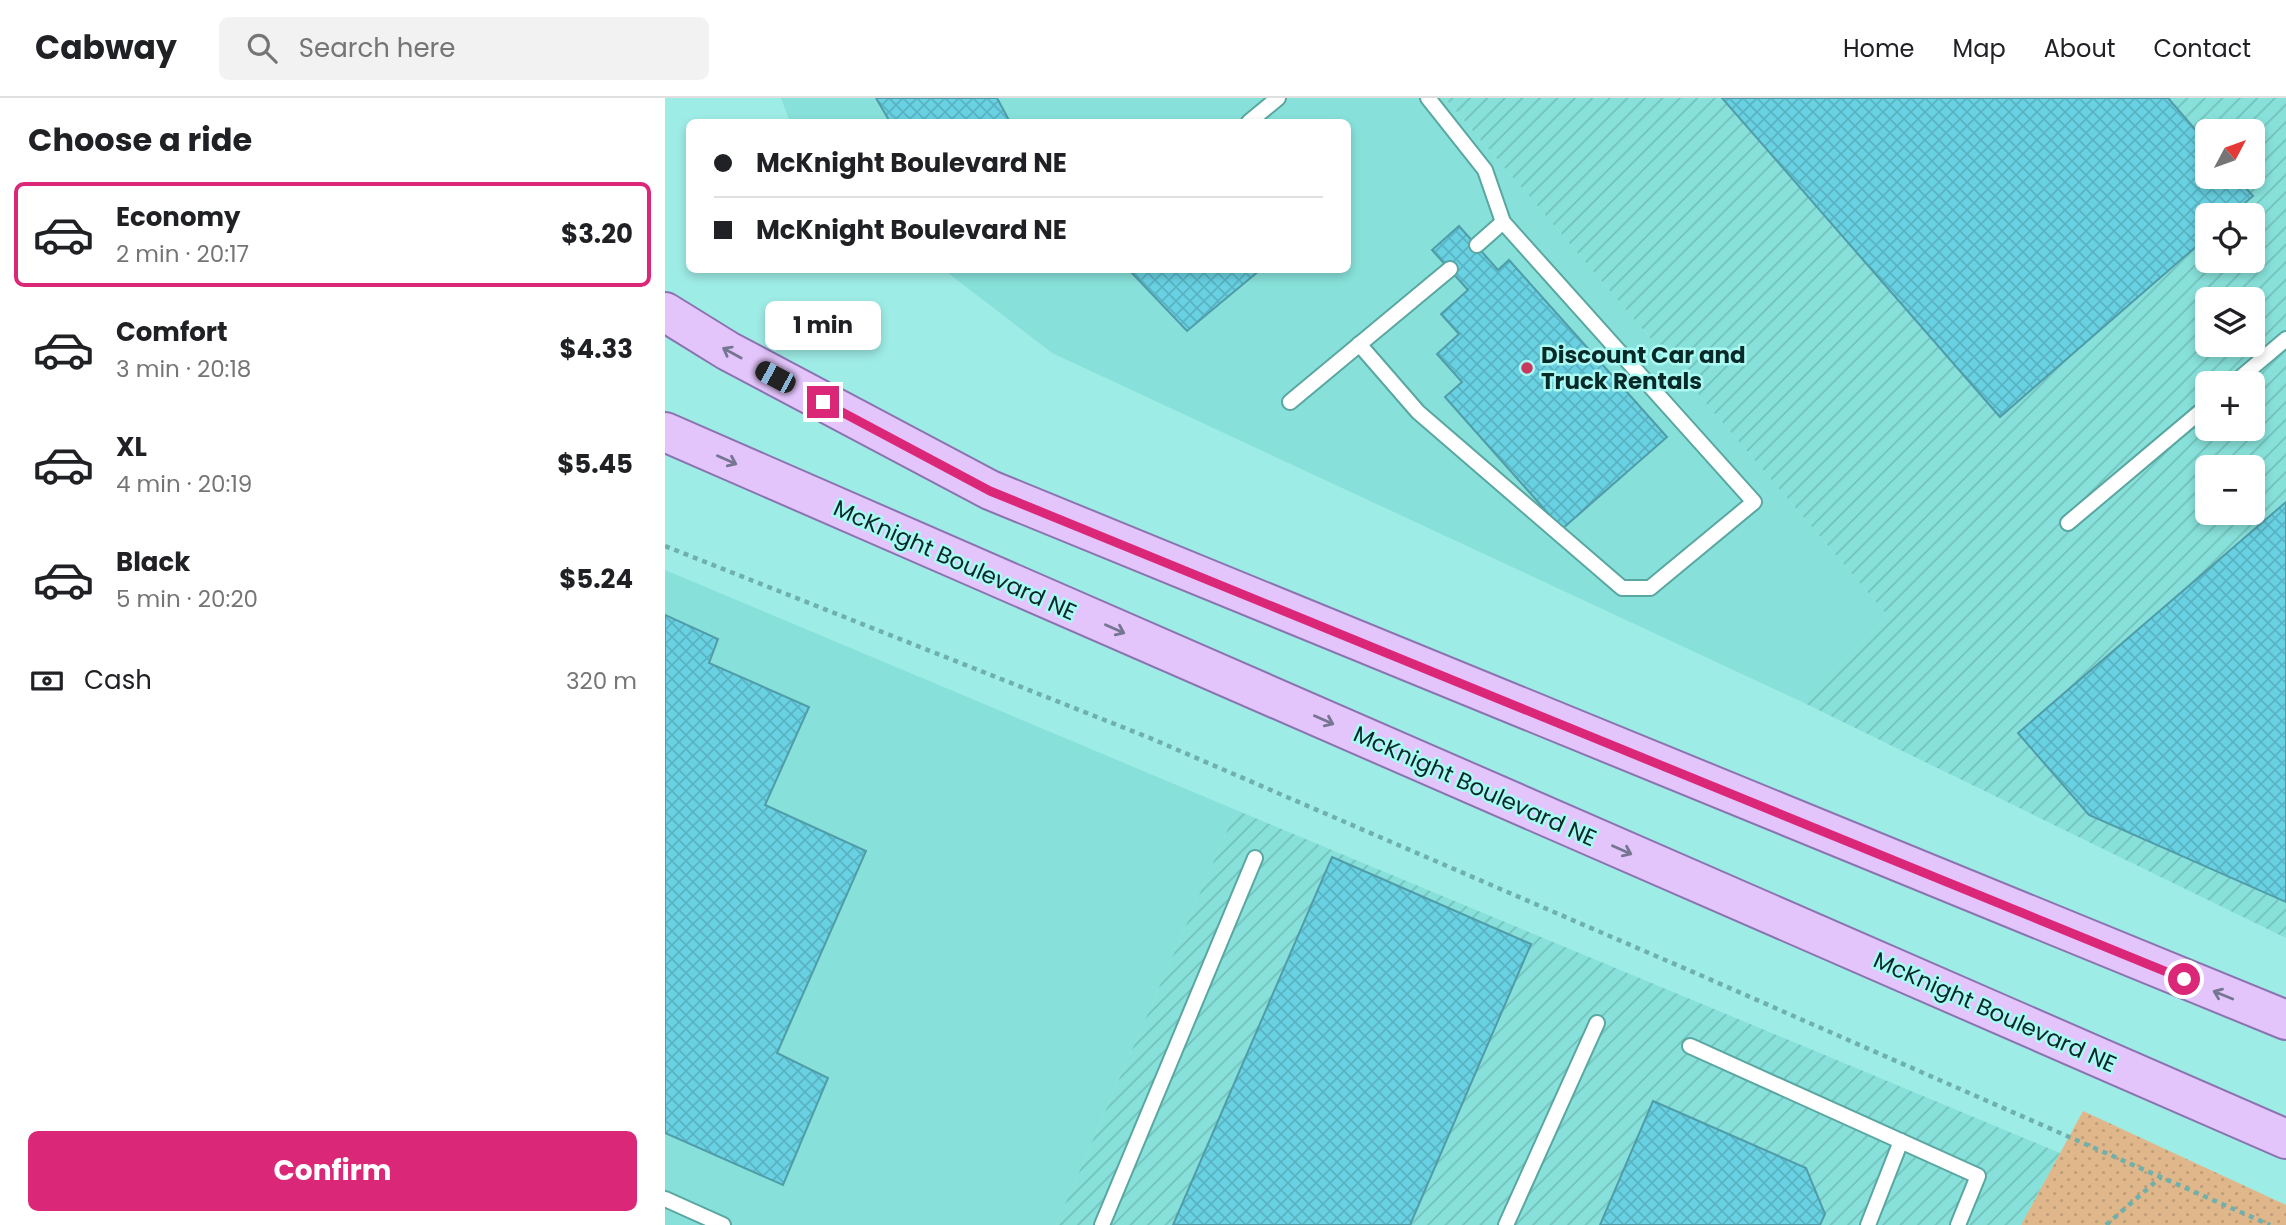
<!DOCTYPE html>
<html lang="en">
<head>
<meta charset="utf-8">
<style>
	:root { --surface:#fff; --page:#f2f2f2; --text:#202124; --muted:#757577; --line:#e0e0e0; --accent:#db2777 }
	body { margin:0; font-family:Poppins,sans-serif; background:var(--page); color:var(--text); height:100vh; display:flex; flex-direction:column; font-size:26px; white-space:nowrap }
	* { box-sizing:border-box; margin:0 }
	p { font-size:23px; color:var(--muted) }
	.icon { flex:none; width:38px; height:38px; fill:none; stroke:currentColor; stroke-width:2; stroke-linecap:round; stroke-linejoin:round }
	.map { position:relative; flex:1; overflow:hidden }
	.sheet { display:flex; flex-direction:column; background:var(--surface); width:665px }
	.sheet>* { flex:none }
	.top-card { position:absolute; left:21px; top:21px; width:665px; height:154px; border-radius:10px; box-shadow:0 4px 10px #0003; display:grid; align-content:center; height:154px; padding:0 28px; background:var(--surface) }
	.needle { width:46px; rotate:49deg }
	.fabs { position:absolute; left:1530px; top:21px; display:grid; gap:14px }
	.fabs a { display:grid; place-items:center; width:70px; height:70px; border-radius:10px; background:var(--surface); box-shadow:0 4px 10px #0003; font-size:35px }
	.end { position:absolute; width:32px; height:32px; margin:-16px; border:9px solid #db2777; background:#fff; box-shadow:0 0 0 4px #fff }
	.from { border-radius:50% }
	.bubble { position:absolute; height:49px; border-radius:10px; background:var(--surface); box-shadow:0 4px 10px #0003; font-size:23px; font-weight:700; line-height:49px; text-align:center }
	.car { position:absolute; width:21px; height:42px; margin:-21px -10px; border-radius:9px; box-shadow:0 0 5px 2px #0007; background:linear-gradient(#222 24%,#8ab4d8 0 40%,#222 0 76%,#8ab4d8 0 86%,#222 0) }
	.top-card b { display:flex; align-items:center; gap:24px; height:66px; font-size:26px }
	.top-card b+b { border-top:2px solid var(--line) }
	.top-card i { width:18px; height:18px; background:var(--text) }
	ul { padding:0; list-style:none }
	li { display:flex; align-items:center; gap:21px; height:105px; margin:0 14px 10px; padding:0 14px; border:4px solid transparent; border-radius:10px }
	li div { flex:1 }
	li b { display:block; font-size:26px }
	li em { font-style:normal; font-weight:700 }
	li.active { border-color:var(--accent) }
	li>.icon { width:63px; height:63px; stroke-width:1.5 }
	h2 { padding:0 28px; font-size:32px; line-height:84px }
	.pay { display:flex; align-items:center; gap:18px; height:77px; padding:0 28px; font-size:26px }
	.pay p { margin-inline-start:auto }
	.action { display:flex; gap:14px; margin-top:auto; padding:14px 28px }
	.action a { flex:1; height:80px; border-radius:10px; background:var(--accent); color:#fff; font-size:28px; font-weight:700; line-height:80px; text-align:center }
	header { display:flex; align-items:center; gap:42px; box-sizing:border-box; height:98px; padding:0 35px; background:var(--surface); border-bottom:2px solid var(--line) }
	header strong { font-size:33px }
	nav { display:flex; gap:38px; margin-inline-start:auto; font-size:24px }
	.search { width:490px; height:63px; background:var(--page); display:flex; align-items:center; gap:18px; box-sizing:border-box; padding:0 24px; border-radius:10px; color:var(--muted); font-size:26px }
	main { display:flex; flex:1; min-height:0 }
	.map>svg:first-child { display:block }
</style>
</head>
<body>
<header>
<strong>Cabway</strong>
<div class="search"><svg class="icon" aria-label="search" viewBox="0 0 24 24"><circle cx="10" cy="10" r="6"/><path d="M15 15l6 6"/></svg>Search here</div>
<nav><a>Home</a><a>Map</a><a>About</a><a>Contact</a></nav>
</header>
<main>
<section class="sheet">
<h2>Choose a ride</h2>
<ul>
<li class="active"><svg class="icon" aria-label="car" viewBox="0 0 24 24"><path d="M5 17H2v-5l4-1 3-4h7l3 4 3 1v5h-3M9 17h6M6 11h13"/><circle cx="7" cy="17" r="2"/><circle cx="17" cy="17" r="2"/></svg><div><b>Economy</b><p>2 min · 20:17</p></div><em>$3.20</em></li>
<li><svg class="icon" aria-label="car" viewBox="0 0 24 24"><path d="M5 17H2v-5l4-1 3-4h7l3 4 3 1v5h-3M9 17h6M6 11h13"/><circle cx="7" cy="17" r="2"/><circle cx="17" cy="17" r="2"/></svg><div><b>Comfort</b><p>3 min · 20:18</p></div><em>$4.33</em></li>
<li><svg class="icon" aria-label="car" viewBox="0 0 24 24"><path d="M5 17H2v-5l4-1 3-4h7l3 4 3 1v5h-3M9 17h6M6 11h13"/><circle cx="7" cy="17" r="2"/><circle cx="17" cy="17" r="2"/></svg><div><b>XL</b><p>4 min · 20:19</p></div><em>$5.45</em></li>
<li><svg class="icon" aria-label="car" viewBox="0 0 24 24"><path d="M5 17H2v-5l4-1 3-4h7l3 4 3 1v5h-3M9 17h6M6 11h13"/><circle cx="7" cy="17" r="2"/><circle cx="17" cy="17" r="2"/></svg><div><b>Black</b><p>5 min · 20:20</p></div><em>$5.24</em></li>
</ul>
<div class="pay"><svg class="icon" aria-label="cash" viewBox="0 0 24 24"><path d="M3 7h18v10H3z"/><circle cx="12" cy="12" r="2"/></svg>Cash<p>320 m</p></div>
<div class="action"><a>Confirm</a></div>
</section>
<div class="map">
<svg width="1621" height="1127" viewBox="0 0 1621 1127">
	<defs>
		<pattern id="industrial-furrows" width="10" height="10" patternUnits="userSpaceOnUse" patternTransform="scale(1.75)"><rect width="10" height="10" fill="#87e1da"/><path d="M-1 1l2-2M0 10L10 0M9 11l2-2" fill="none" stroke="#73c1bb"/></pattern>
		<pattern id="grass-dots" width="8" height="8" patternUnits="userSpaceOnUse" patternTransform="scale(1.75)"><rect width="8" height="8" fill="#dfb78b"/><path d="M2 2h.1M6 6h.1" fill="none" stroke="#be9d78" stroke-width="1.8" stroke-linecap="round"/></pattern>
		<pattern id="building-cross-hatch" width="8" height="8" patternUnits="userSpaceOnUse" patternTransform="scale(1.75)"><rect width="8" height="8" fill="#68d1e2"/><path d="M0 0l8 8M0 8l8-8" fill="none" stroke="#59b3c2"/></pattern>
	</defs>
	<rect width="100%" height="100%" fill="#9eece6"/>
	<!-- built -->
	<g fill="#87e1da">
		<polygon points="116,0 780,0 1223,518 1135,603 387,255 279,172 682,172 682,24 125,24"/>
		<polygon points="0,472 571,712 391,1127 0,1127"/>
	</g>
	<!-- industrial -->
	<g fill="url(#industrial-furrows)" fill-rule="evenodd">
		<path d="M780,0H1621V840L1135,603L1223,518ZM1542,33H1587V79H1542ZM1542,117H1587V163H1542ZM1542,201H1587V247H1542ZM1542,285H1587V331H1542ZM1542,369H1587V415H1542Z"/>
		<polygon points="571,712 1395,1055 1356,1127 391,1127"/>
	</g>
	<!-- grass -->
	<polygon fill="url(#grass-dots)" points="1418,1013 1621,1107 1621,1127 1356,1127"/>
	<!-- building -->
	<g fill="url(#building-cross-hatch)" stroke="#509ca8" stroke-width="2">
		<polygon points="211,0 332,0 345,24 225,24"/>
		<polygon points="1057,0 1503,0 1542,45 1542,79 1571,79 1588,98 1566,117 1542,117 1542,139 1335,319"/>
		<polygon points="794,128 833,172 844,162 1002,339 897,431 780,299 797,284 772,256 794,236 776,216 803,192 767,152"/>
		<polygon points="464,172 595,172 522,233"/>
		<polygon points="1621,404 1621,804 1424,717 1353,635"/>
		<polygon points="0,517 53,541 44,565 144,609 100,707 201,753 112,955 163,980 118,1087 0,1035"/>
		<polygon points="667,759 866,846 745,1127 508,1127"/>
		<polygon points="988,1003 1141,1070 1160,1116 1155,1127 935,1127"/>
	</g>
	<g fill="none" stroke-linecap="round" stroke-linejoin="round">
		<!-- service casing -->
		<g stroke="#5aa7a1" stroke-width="18">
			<g id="service">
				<polyline points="584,24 613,0"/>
				<polyline points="812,147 838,124"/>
				<polyline points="694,246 753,314 957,490 985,490 1089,404 838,124 820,72 763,0"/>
				<polyline points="1569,285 1621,241"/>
				<polyline points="625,304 785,171"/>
				<polyline points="1403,425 1542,308"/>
				<polyline points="1025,948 1313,1078 1293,1127"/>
				<polyline points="0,1101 58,1127"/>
				<polyline points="437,1127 590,760"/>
				<polyline points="841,1127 932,925"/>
				<polyline points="1203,1127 1236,1043"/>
			</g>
		</g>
		<!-- primary casing -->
		<g stroke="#8a74b0" stroke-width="42">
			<g id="primary">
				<polyline points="0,214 63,253 325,392 1621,922"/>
				<polyline points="0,334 1621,1041"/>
			</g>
		</g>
		<!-- path -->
		<g stroke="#6fb0ab" stroke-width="4.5" stroke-dasharray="5 5" stroke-linecap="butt">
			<polyline points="0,448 485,640 1035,877 1605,1127"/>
			<polyline points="1441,1127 1496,1079"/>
		</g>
		<!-- service -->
		<use href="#service" stroke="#fff" stroke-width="14"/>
		<!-- primary -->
		<use href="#primary" stroke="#e3c4fb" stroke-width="38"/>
	</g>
	<!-- one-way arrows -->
	<defs><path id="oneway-shaft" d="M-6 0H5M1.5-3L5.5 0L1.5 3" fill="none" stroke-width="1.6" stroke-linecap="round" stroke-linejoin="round" transform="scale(1.75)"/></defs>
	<g stroke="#757691">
		<use href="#oneway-shaft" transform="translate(67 255) rotate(-151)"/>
		<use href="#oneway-shaft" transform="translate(62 362) rotate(24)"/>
		<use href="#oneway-shaft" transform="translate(450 531) rotate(24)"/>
		<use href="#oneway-shaft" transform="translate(659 622) rotate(24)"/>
		<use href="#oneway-shaft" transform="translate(957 752) rotate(24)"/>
		<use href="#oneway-shaft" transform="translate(1558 897) rotate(-158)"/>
	</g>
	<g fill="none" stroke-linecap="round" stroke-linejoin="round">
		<!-- route -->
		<polyline stroke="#db2777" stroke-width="9" points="158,304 325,393 1519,881"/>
	</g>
	<!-- markers -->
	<circle fill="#c7385e" stroke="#abf9f3" stroke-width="2.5" cx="862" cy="270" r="7"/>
	<g text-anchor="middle" stroke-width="5" stroke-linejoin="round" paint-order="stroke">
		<!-- poi labels -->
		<g font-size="23" font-weight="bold" fill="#072927" stroke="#abf9f3" text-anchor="start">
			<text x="876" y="265">Discount Car and<tspan x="876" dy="26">Truck Rentals</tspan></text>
		</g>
		<!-- street labels -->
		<g font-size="23" fill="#072927" stroke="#abf9f3">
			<text transform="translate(290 462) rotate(24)" y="8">McKnight Boulevard NE</text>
			<text transform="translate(810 688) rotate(24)" y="8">McKnight Boulevard NE</text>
			<text transform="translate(1330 914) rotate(24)" y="8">McKnight Boulevard NE</text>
		</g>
	</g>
</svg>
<div class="fabs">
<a><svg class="needle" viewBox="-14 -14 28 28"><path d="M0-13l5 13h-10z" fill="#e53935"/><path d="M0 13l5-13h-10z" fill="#757577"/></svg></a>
<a><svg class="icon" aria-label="locate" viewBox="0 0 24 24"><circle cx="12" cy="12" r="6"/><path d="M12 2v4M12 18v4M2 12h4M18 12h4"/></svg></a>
<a><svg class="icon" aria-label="layers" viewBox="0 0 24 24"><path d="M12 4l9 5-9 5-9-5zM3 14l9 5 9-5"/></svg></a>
<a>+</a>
<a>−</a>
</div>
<i class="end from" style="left:1519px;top:881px"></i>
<i class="end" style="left:158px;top:304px"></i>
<div class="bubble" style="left:100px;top:203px;width:116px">1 min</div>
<i class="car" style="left:110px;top:279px;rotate:298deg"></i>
<div class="top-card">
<b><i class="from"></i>McKnight Boulevard NE</b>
<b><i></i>McKnight Boulevard NE</b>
</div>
</div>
</main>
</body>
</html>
